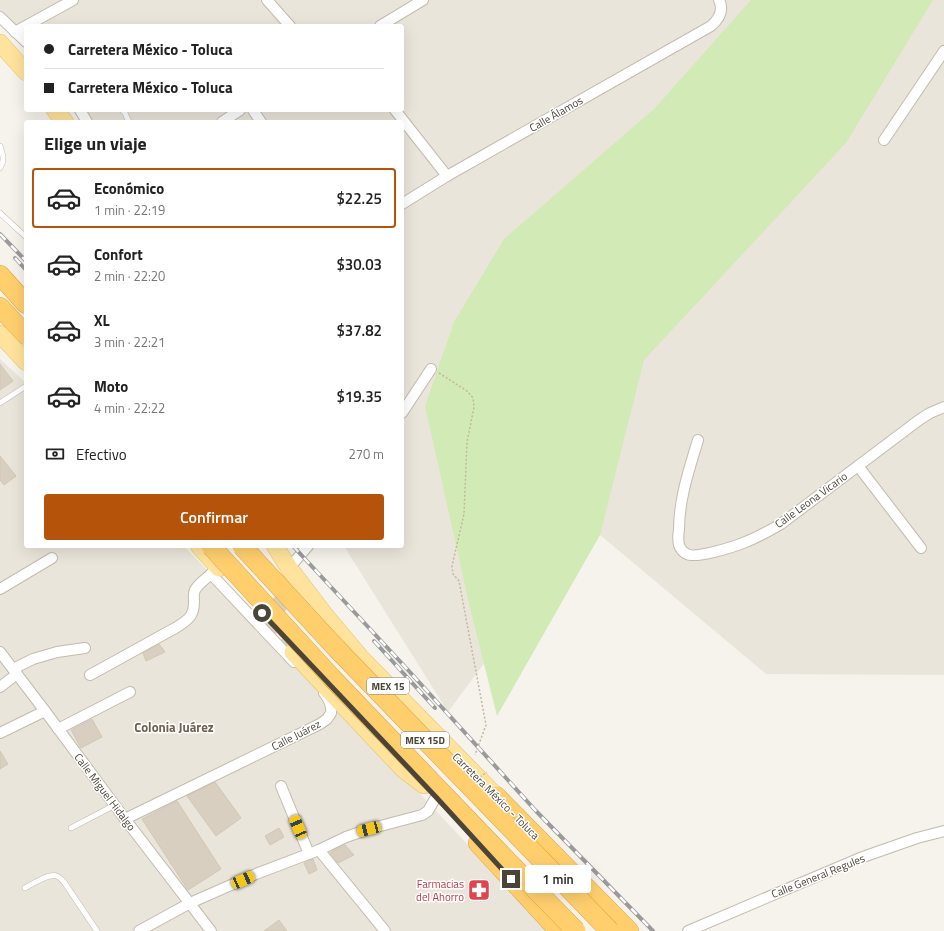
<!DOCTYPE html>
<html lang="es">
<head>
<meta charset="utf-8">
<style>
	:root { --surface:#fff; --page:#f2f2f2; --text:#222; --muted:#767676; --line:#e0e0e0; --accent:#b45309 }
	body { margin:0; font-family:"Titillium Web",sans-serif; background:var(--page); color:var(--text); height:100vh; display:flex; flex-direction:column; font-size:15px; white-space:nowrap }
	* { box-sizing:border-box; margin:0 }
	p { font-size:13px; color:var(--muted) }
	.icon { flex:none; width:22px; height:22px; fill:none; stroke:currentColor; stroke-width:2; stroke-linecap:round; stroke-linejoin:round }
	.map { position:relative; flex:1; overflow:hidden }
	.sheet { position:absolute; left:24px; top:120px; width:380px; height:428px; display:flex; flex-direction:column; background:var(--surface); border-radius:4px; box-shadow:0 4px 16px #0002 }
	.sheet>* { flex:none }
	.top-card { position:absolute; left:24px; top:24px; width:380px; height:88px; border-radius:4px; box-shadow:0 4px 16px #0002; display:grid; align-content:center; height:88px; padding:0 20px; background:var(--surface) }
	.end { position:absolute; width:18px; height:18px; margin:-9px; border:5px solid #4b4439; background:#fff; box-shadow:0 0 0 2px #fff }
	.from { border-radius:50% }
	.bubble { position:absolute; height:28px; border-radius:4px; background:var(--surface); box-shadow:0 4px 16px #0002; font-size:13px; font-weight:600; line-height:28px; text-align:center }
	.car { position:absolute; width:12px; height:24px; margin:-12px -6px; border-radius:5px; box-shadow:0 0 3px 1px #0007; background:linear-gradient(#f5c518 24%,#345 0 40%,#f5c518 0 76%,#345 0 86%,#f5c518 0) }
	.top-card b { display:flex; align-items:center; gap:14px; height:38px; font-size:15px }
	.top-card b+b { border-top:1px solid var(--line) }
	.top-card i { width:10px; height:10px; background:var(--text) }
	ul { padding:0; list-style:none }
	li { display:flex; align-items:center; gap:12px; height:60px; margin:0 8px 6px; padding:0 12px; border:2px solid transparent; border-radius:4px }
	li div { flex:1 }
	li b { display:block; font-size:15px }
	li em { font-style:normal; font-weight:600 }
	li.selected { border-color:var(--accent) }
	li>.icon { width:36px; height:36px; stroke-width:1.5 }
	h2 { padding:0 20px; font-size:18px; line-height:48px }
	.pay { display:flex; align-items:center; gap:10px; height:44px; padding:0 20px; font-size:15px }
	.pay p { margin-inline-start:auto }
	.cta { display:flex; gap:8px; margin-top:auto; padding:8px 20px }
	.cta a { flex:1; height:46px; border-radius:4px; background:var(--accent); color:#fff; font-size:16px; font-weight:600; line-height:46px; text-align:center }
	.map>svg:first-child { display:block }
</style>
</head>
<body>
<div class="map">
<svg width="944" height="931" viewBox="0 0 944 931">
	<rect width="100%" height="100%" fill="#f6f3ec"/>
	<!-- residential -->
	<g fill="#eae5da">
		<polygon points="0,0 944,0 944,675 766,674 587,524 448,712 344,546 402,546 402,122 80,122 73,110 402,110 402,26 26,26 26,40 0,18"/>
		<polygon points="0,359 26,383 26,546 184,546 391,763 549,931 0,931"/>
	</g>
	<!-- green -->
	<polygon fill="#d2eab5" points="751,0 933,0 846,143 644,360 600,535 497,716 470,608 425,406 454,322 504,239 654,109"/>
	<!-- building -->
	<g fill="#d8cfc1" stroke="#d3c7b4">
		<polygon points="0,364 13,381 0,390"/>
		<polygon points="0,456 16,476 4,485 0,480"/>
		<polygon points="159,644 165,652 146,661 143,653"/>
		<polygon points="92,719 102,737 81,748 71,730"/>
		<polygon points="0,751 8,764 0,769"/>
		<polygon points="215,782 241,818 216,836 187,796"/>
		<polygon points="177,801 221,869 188,890 142,819"/>
		<polygon points="279,828 284,837 270,845 265,836"/>
		<polygon points="345,845 354,855 338,863 330,853 334,850"/>
		<polygon points="313,859 317,870 309,874 304,863"/>
		<polygon points="279,920 287,931 264,931"/>
	</g>
	<g fill="none" stroke-linecap="round" stroke-linejoin="round">
		<!-- primary-tunnel -->
		<path stroke="#d4d0c8" stroke-width="17" stroke-dasharray="17 8" stroke-linecap="butt" d="M293,652C287,645 279,638 275,630C270,616 279,599 293,594C296,594 299,594 302,594"/>
		<!-- service casing -->
		<g stroke="#c2bbae" stroke-width="6">
			<g id="service">
				<polyline points="122,110 125,113 129,122"/>
				<path d="M0,146C3,155 5,160 0,168"/>
				<polyline points="0,213 26,237"/>
				<polyline points="0,403 26,386"/>
				<polyline points="71,828 115,805"/>
				<path d="M25,888C32,884 49,873 57,876C60,877 62,880 64,882L97,931"/>
			</g>
		</g>
		<!-- minor casing -->
		<g stroke="#c2bbae" stroke-width="12">
			<g id="minor">
				<polyline points="267,0 290,26"/>
				<polyline points="0,17 26,42"/>
				<polyline points="380,26 423,0"/>
				<polyline points="15,32 73,0"/>
				<polyline points="80,110 87,122"/>
				<polyline points="253,110 261,122"/>
				<polyline points="395,110 447,176"/>
				<polyline points="222,122 240,110"/>
				<polyline points="884,140 944,51"/>
				<path d="M402,204L447,176L711,26C719,19 724,10 719,0"/>
				<polyline points="402,413 431,369"/>
				<path d="M698,440C689,470 679,499 679,530C678,535 678,540 679,545C680,549 684,553 687,554C695,559 733,547 743,543C756,538 769,531 781,524L919,420L930,413L944,407"/>
				<polyline points="858,466 921,548"/>
				<polyline points="218,567 211,574 294,662"/>
				<polyline points="289,568 308,546"/>
				<polyline points="0,589 52,558"/>
				<polyline points="0,652 45,711 125,819 211,931"/>
				<polyline points="13,669 33,659 57,652 85,648"/>
				<path d="M90,675L177,627C188,620 194,616 194,602C194,598 193,594 195,590C198,584 206,579 211,574"/>
				<polyline points="0,687 17,674"/>
				<polyline points="58,729 130,692"/>
				<polyline points="0,733 45,711"/>
				<polyline points="281,786 309,854"/>
				<path d="M125,819L320,724L327,719L331,713C332,705 329,699 324,693"/>
				<polyline points="319,850 385,931"/>
				<polyline points="139,931 190,903 256,874 319,850 346,837 369,829 422,815 428,811 436,797"/>
				<polyline points="688,931 860,858 917,838 944,831"/>
			</g>
		</g>
		<!-- primary casing -->
		<g stroke="#e6c16a" stroke-width="18">
			<g id="primary">
				<polyline points="0,43 26,72"/>
				<polyline points="55,110 65,122"/>
				<polyline points="0,334 26,362"/>
				<polyline points="199,546 219,568"/>
				<polyline points="275,546 289,568 324,614 361,658 496,796"/>
				<polyline points="293,652 403,769 424,785"/>
			</g>
		</g>
		<!-- motorway casing -->
		<g stroke="#e0a43c" stroke-width="20">
			<g id="motorway">
				<polyline points="0,275 26,304"/>
				<polyline points="0,307 26,335"/>
				<polyline points="496,796 629,931"/>
				<polyline points="478,843 559,931"/>
			</g>
		</g>
		<!-- path -->
		<polyline stroke="#c4b79f" stroke-width="1.5" stroke-dasharray="2 2" stroke-linecap="butt" points="439,373 467,391 473,398 474,407 467,442 464,514 452,566 453,574 459,581 486,725 475,755"/>
		<!-- service -->
		<use href="#service" stroke="#fff" stroke-width="5"/>
		<!-- minor -->
		<use href="#minor" stroke="#fff" stroke-width="10"/>
		<!-- primary -->
		<use href="#primary" stroke="#ffe39c" stroke-width="17"/>
		<!-- motorway -->
		<use href="#motorway" stroke="#ffcf6e" stroke-width="19"/>
		<!-- rail casing -->
		<g stroke="#9a9a9a" stroke-width="4">
			<g id="rail">
				<polyline points="0,234 26,261"/>
				<polyline points="15,258 26,270"/>
				<polyline points="293,546 408,670 536,811 653,931"/>
				<polyline points="374,641 435,708"/>
			</g>
		</g>
		<!-- rail -->
		<use href="#rail" stroke="#fff" stroke-width="2.5" stroke-dasharray="8" stroke-linecap="butt"/>
		<!-- motorway-bridge casing -->
		<g stroke="#e0a43c" stroke-width="20" stroke-linecap="butt">
			<g id="motorway-bridge">
				<polyline points="211,546 332,678 496,849 576,931"/>
				<polyline points="242,546 337,649 610,931"/>
			</g>
		</g>
		<!-- path-bridge -->
		<polyline stroke="#c4b79f" stroke-width="1.5" stroke-dasharray="2 2" stroke-linecap="butt" points="480,777 487,772"/>
		<!-- motorway-bridge -->
		<use href="#motorway-bridge" stroke="#ffcf6e" stroke-width="19"/>
	</g>
	<g fill="none" stroke-linecap="round" stroke-linejoin="round">
		<!-- route -->
		<polyline stroke="#4b4439" stroke-width="5" points="262,613 436,797 511,879"/>
	</g>
	<!-- icons -->
	<defs>
		<g id="pharmacy-square" transform="scale(1.15)"><rect x="-9" y="-9" width="18" height="18" rx="4" fill="#e0444e" stroke="#fff"/><path d="M-2-6h4v4h4v4h-4v4h-4v-4h-4v-4h4Z" fill="#fff"/></g>
	</defs>
	<g fill-rule="evenodd">
		<use href="#pharmacy-square" x="479" y="890"/>
	</g>
	<g text-anchor="middle" stroke-width="3" stroke-linejoin="round" paint-order="stroke">
		<!-- shield labels -->
		<g fill="#fff" stroke="#817c74" stroke-width="1">
			<rect x="367" y="678" width="42" height="16" rx="3"/>
			<rect x="401" y="732" width="48" height="16" rx="3"/>
		</g>
		<g font-size="10" font-weight="bold" fill="#4b4439">
			<text x="388" y="690">MEX 15</text>
			<text x="425" y="744">MEX 15D</text>
		</g>
		<!-- street labels -->
		<g font-size="11" fill="#4b4439" stroke="#fff">
			<text transform="translate(556 114) rotate(-30)" y="4">Calle Álamos</text>
			<text transform="translate(811 500) rotate(-36)" y="4">Calle Leona Vicario</text>
			<text transform="translate(296 735) rotate(-27)" y="4">Calle Juárez</text>
			<text transform="translate(105 792) rotate(53)" y="4">Calle Miguel Hidalgo</text>
			<text transform="translate(496 796) rotate(45)" y="4">Carretera México - Toluca</text>
			<text transform="translate(818 876) rotate(-22)" y="4">Calle General Regules</text>
		</g>
		<!-- health labels -->
		<g font-size="11" fill="#be3a42" stroke="#fff" text-anchor="end">
			<text x="464" y="888">Farmacias<tspan x="464" dy="13">del Ahorro</tspan></text>
		</g>
		<!-- quarter labels -->
		<g font-size="13" font-weight="bold" fill="#6e6250" stroke="#fff">
			<text x="174" y="732">Colonia Juárez</text>
		</g>
	</g>
</svg>
<i class="end from" style="left:262px;top:613px"></i>
<i class="end" style="left:511px;top:879px"></i>
<div class="bubble" style="left:525px;top:865px;width:66px">1 min</div>
<i class="car" style="left:298px;top:827px;rotate:337deg"></i>
<i class="car" style="left:369px;top:829px;rotate:255deg"></i>
<i class="car" style="left:243px;top:880px;rotate:66deg"></i>
<div class="top-card">
<b><i class="from"></i>Carretera México - Toluca</b>
<b><i></i>Carretera México - Toluca</b>
</div>
<section class="sheet">
<h2>Elige un viaje</h2>
<ul>
<li class="selected"><svg class="icon" aria-label="car" viewBox="0 0 24 24"><path d="M5 17H2v-5l4-1 3-4h7l3 4 3 1v5h-3M9 17h6M6 11h13"/><circle cx="7" cy="17" r="2"/><circle cx="17" cy="17" r="2"/></svg><div><b>Económico</b><p>1 min · 22:19</p></div><em>$22.25</em></li>
<li><svg class="icon" aria-label="car" viewBox="0 0 24 24"><path d="M5 17H2v-5l4-1 3-4h7l3 4 3 1v5h-3M9 17h6M6 11h13"/><circle cx="7" cy="17" r="2"/><circle cx="17" cy="17" r="2"/></svg><div><b>Confort</b><p>2 min · 22:20</p></div><em>$30.03</em></li>
<li><svg class="icon" aria-label="car" viewBox="0 0 24 24"><path d="M5 17H2v-5l4-1 3-4h7l3 4 3 1v5h-3M9 17h6M6 11h13"/><circle cx="7" cy="17" r="2"/><circle cx="17" cy="17" r="2"/></svg><div><b>XL</b><p>3 min · 22:21</p></div><em>$37.82</em></li>
<li><svg class="icon" aria-label="car" viewBox="0 0 24 24"><path d="M5 17H2v-5l4-1 3-4h7l3 4 3 1v5h-3M9 17h6M6 11h13"/><circle cx="7" cy="17" r="2"/><circle cx="17" cy="17" r="2"/></svg><div><b>Moto</b><p>4 min · 22:22</p></div><em>$19.35</em></li>
</ul>
<div class="pay"><svg class="icon" aria-label="cash" viewBox="0 0 24 24"><path d="M3 7h18v10H3z"/><circle cx="12" cy="12" r="2"/></svg>Efectivo<p>270 m</p></div>
<div class="cta"><a>Confirmar</a></div>
</section>
</div>
</body>
</html>
